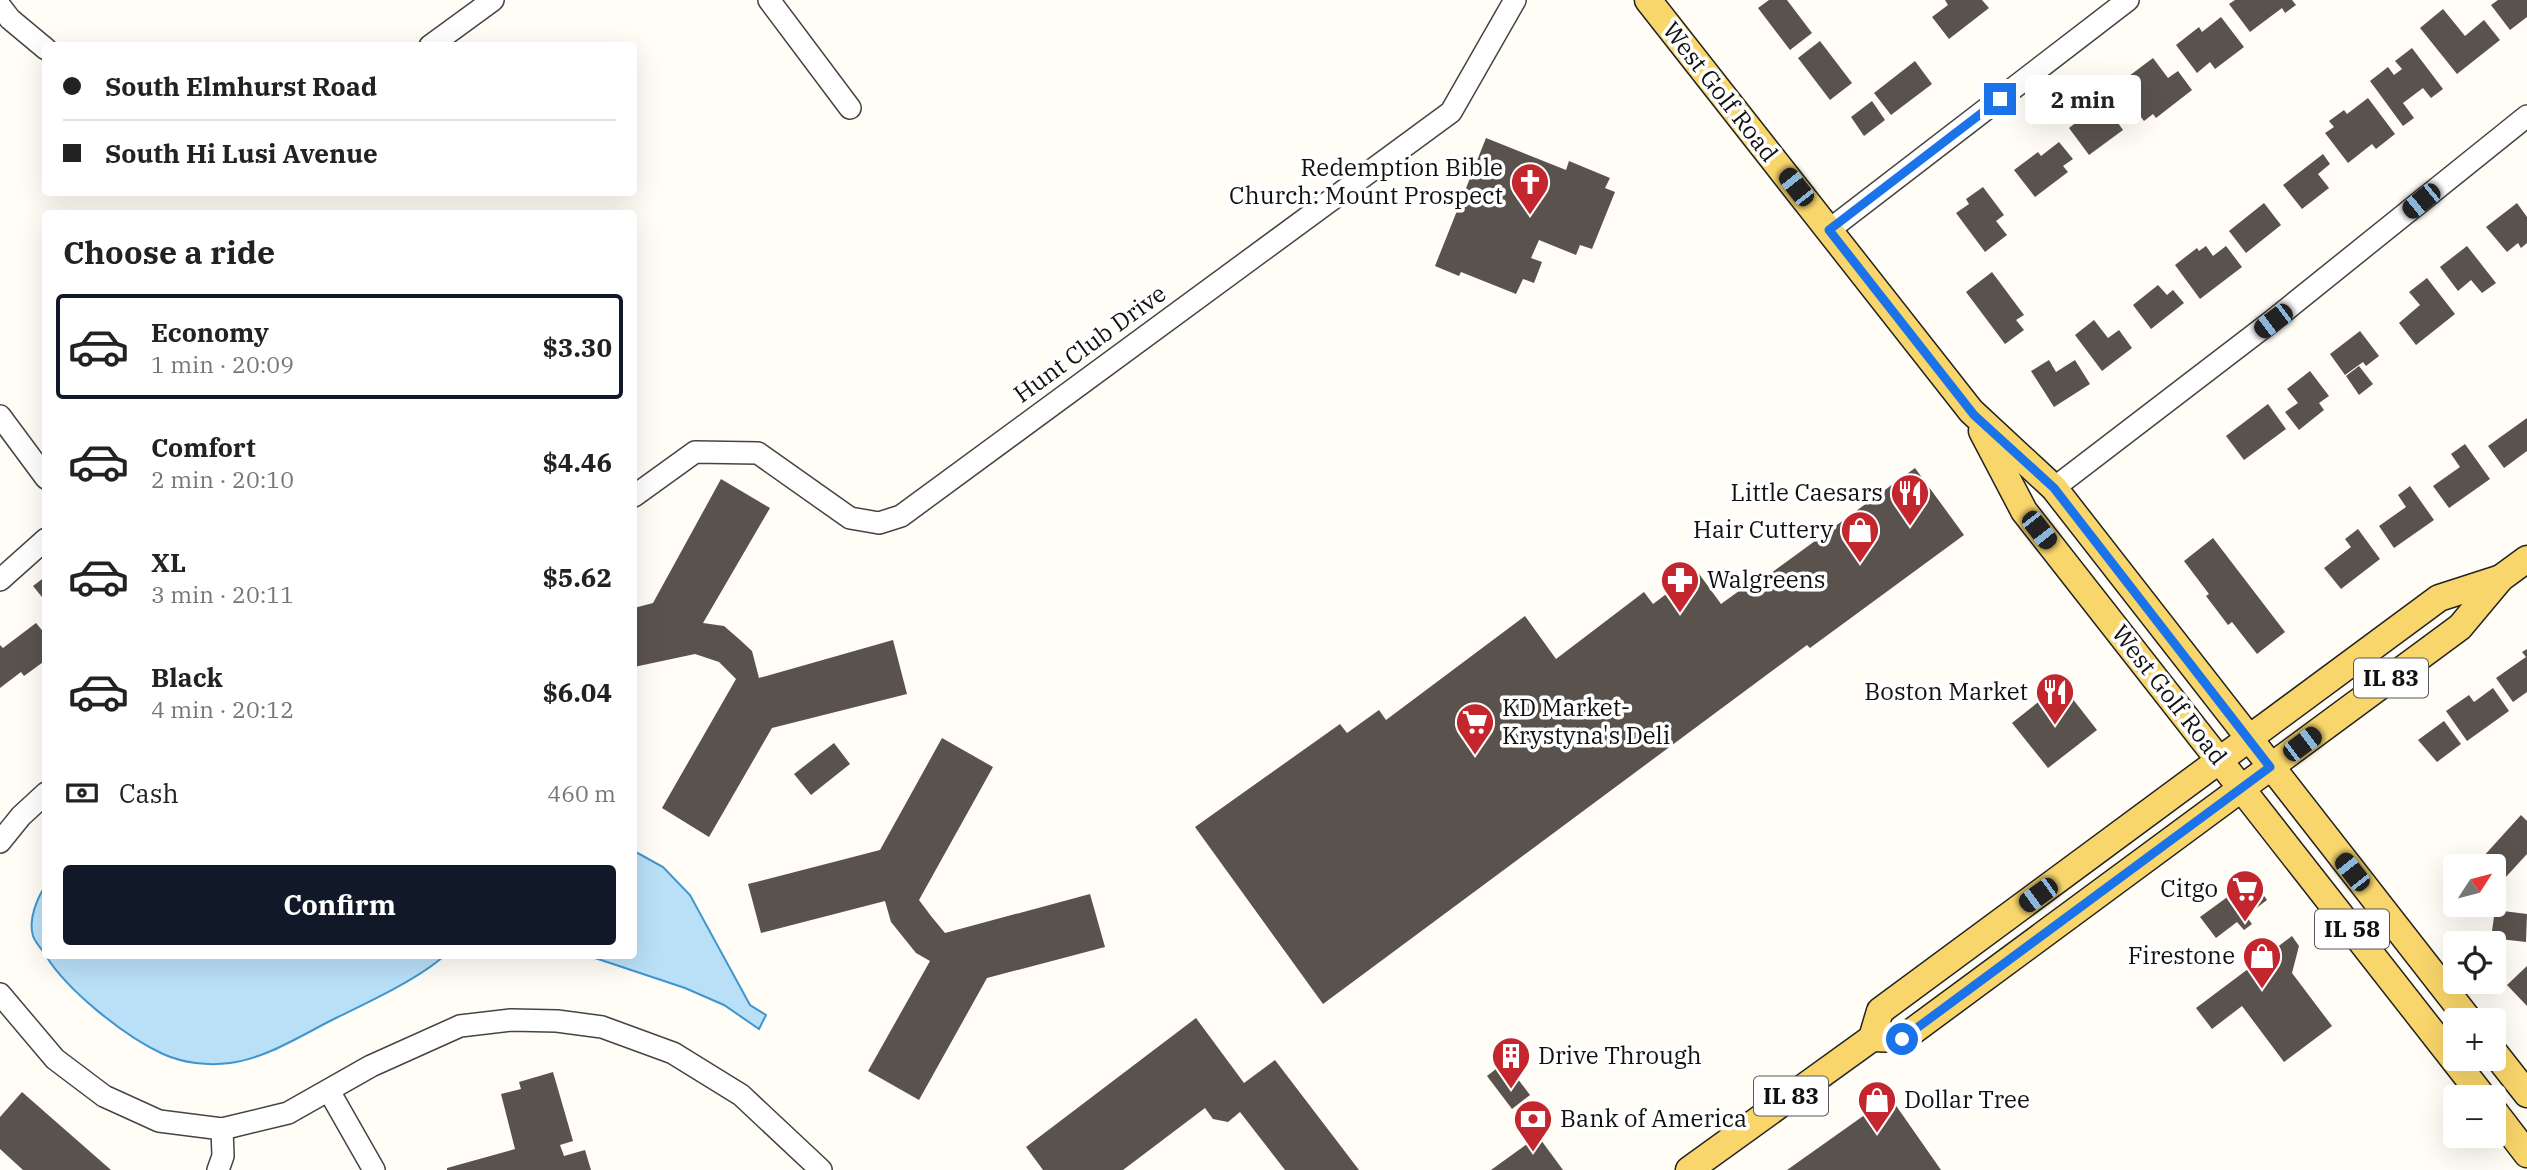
<!DOCTYPE html>
<html lang="en">
<head>
<meta charset="utf-8">
<style>
	:root { --surface:#fff; --page:#f2f2f2; --text:#222; --muted:#767676; --line:#e0e0e0; --accent:#111827 }
	body { margin:0; font-family:"IBM Plex Serif",serif; background:var(--page); color:var(--text); height:100vh; display:flex; flex-direction:column; font-size:26px; white-space:nowrap }
	* { box-sizing:border-box; margin:0 }
	p { font-size:23px; color:var(--muted) }
	.icon { flex:none; width:38px; height:38px; fill:none; stroke:currentColor; stroke-width:2; stroke-linecap:round; stroke-linejoin:round }
	.map { position:relative; flex:1; overflow:hidden }
	.panel { position:absolute; left:42px; top:210px; width:595px; height:749px; display:flex; flex-direction:column; background:var(--surface); border-radius:7px; box-shadow:0 7px 28px #0002 }
	.panel>* { flex:none }
	.guide { position:absolute; left:42px; top:42px; width:595px; height:154px; border-radius:7px; box-shadow:0 7px 28px #0002; display:grid; align-content:center; height:154px; padding:0 21px; background:var(--surface) }
	.needle { width:46px; rotate:54deg }
	.buttons { position:absolute; left:2443px; top:854px; display:grid; gap:14px }
	.buttons a { display:grid; place-items:center; width:63px; height:63px; border-radius:7px; background:var(--surface); box-shadow:0 7px 28px #0002; font-size:35px }
	.end { position:absolute; width:32px; height:32px; margin:-16px; border:9px solid #1a73e8; background:#fff; box-shadow:0 0 0 4px #fff }
	.from { border-radius:50% }
	.bubble { position:absolute; height:49px; border-radius:7px; background:var(--surface); box-shadow:0 7px 28px #0002; font-size:23px; font-weight:700; line-height:49px; text-align:center }
	.car { position:absolute; width:21px; height:42px; margin:-21px -10px; border-radius:9px; box-shadow:0 0 5px 2px #0007; background:linear-gradient(#222 24%,#8ab4d8 0 40%,#222 0 76%,#8ab4d8 0 86%,#222 0) }
	.guide b { display:flex; align-items:center; gap:24px; height:66px; font-size:26px }
	.guide b+b { border-top:2px solid var(--line) }
	.guide i { width:18px; height:18px; background:var(--text) }
	ul { padding:0; list-style:none }
	li { display:flex; align-items:center; gap:21px; height:105px; margin:0 14px 10px; padding:0 7px; border:4px solid transparent; border-radius:7px }
	li div { flex:1 }
	li b { display:block; font-size:26px }
	li em { font-style:normal; font-weight:700 }
	li.current { border-color:var(--accent) }
	li>.icon { width:63px; height:63px; stroke-width:1.5 }
	h2 { padding:0 21px; font-size:32px; line-height:84px }
	.pay { display:flex; align-items:center; gap:18px; height:77px; padding:0 21px; font-size:26px }
	.pay p { margin-inline-start:auto }
	.primary-button { display:flex; gap:14px; margin-top:auto; padding:14px 21px }
	.primary-button a { flex:1; height:80px; border-radius:7px; background:var(--accent); color:#fff; font-size:28px; font-weight:700; line-height:80px; text-align:center }
	.map>svg:first-child { display:block }
</style>
</head>
<body>
<div class="map">
<svg width="2527" height="1170" viewBox="0 0 2527 1170">
	<rect width="100%" height="100%" fill="#fffdf5"/>
	<!-- water -->
	<g fill="#b9e0f7" stroke="#3f96cf" stroke-width="2">
		<polygon points="634,851 663,867 690,895 750,1005 766,1015 759,1029 724,1005 685,988 589,956 634,956"/>
		<path d="M45,886L46,955C42,950 35,942 33,936C28,920 37,899 45,886Z"/>
		<path d="M46,956H444C418,979 369,1002 338,1017C305,1033 268,1058 230,1063C208,1066 183,1063 163,1054C124,1036 68,991 46,956Z"/>
	</g>
	<!-- building -->
	<g fill="#5a524d">
		<polygon points="1769,0 1787,0 1812,33 1790,50 1758,8"/>
		<polygon points="1945,0 1982,0 1989,8 1949,39 1932,17 1948,5"/>
		<polygon points="2235,0 2292,0 2296,5 2285,13 2282,8 2250,32 2229,4"/>
		<polygon points="2498,0 2527,0 2527,17 2510,30 2491,5"/>
		<polygon points="2443,9 2465,36 2484,20 2500,40 2457,74 2420,28"/>
		<polygon points="2221,17 2244,47 2215,69 2210,62 2197,73 2176,45 2199,27 2202,32"/>
		<polygon points="1820,41 1852,83 1830,100 1798,58"/>
		<polygon points="2412,48 2443,89 2431,98 2423,88 2403,103 2414,118 2403,126 2370,81 2388,67 2394,75 2402,69 2395,61"/>
		<polygon points="2153,58 2168,78 2178,71 2192,90 2156,118 2153,114 2144,121 2117,85"/>
		<polygon points="1915,61 1932,84 1891,115 1874,93"/>
		<polygon points="2368,98 2395,134 2376,149 2372,144 2348,163 2325,133 2334,127 2329,121 2344,110 2347,114"/>
		<polygon points="2114,100 2126,117 2118,123 2123,130 2089,155 2069,128 2092,110 2095,114"/>
		<polygon points="1872,101 1885,120 1864,136 1851,117"/>
		<polygon points="1486,138 1566,170 1569,161 1610,178 1605,188 1615,192 1592,249 1580,245 1576,255 1539,240 1531,258 1542,262 1534,283 1523,279 1516,294 1461,272 1459,276 1435,266"/>
		<polygon points="2059,142 2073,159 2063,166 2068,172 2035,197 2014,170 2038,152 2041,156"/>
		<polygon points="2323,154 2330,164 2318,174 2329,188 2302,209 2283,185"/>
		<polygon points="1983,187 2004,215 1996,221 2007,235 1985,252 1956,213 1969,204 1966,199"/>
		<polygon points="2264,203 2281,225 2246,253 2229,231"/>
		<polygon points="2517,203 2527,217 2527,243 2521,248 2518,243 2507,252 2486,227"/>
		<polygon points="2206,246 2213,256 2226,246 2242,267 2200,299 2175,265 2197,248 2199,251"/>
		<polygon points="2467,246 2496,283 2482,293 2471,280 2458,291 2440,267"/>
		<polygon points="1992,272 2024,315 2016,320 2024,330 2005,344 1966,292"/>
		<polygon points="2427,278 2455,314 2416,345 2399,323 2420,305 2409,292"/>
		<polygon points="2158,285 2167,295 2173,290 2184,303 2151,329 2133,305"/>
		<polygon points="2094,320 2108,338 2119,330 2132,348 2102,371 2075,335"/>
		<polygon points="2360,331 2379,356 2366,366 2363,362 2345,375 2330,354"/>
		<polygon points="2049,360 2056,372 2075,360 2090,384 2054,407 2031,371"/>
		<polygon points="2359,366 2373,384 2359,395 2346,376"/>
		<polygon points="2310,371 2329,396 2319,403 2324,410 2299,430 2285,412 2298,403 2287,389"/>
		<polygon points="2268,404 2286,429 2244,460 2226,436"/>
		<polygon points="2527,418 2527,451 2504,468 2488,446"/>
		<polygon points="2465,444 2490,479 2449,508 2433,486 2460,467 2451,454"/>
		<polygon points="1915,468 1964,535 1810,648 1807,645 1323,1004 1195,827 1340,724 1347,733 1379,710 1386,720 1525,616 1556,659 1644,592 1653,604 1697,571 1721,604 1757,578 1760,581"/>
		<polygon points="721,479 770,508 703,623 724,626 739,639 752,651 759,678 893,640 907,694 772,728 709,837 662,808 736,679 719,662 695,654 634,667 634,608 653,603"/>
		<polygon points="2410,486 2434,520 2394,548 2379,526 2406,507 2398,495"/>
		<polygon points="2358,529 2380,559 2341,589 2324,568 2351,547 2345,539"/>
		<polygon points="2213,538 2285,632 2257,654 2232,622 2228,625 2206,596 2209,594 2184,561"/>
		<polygon points="46,576 46,602 33,586"/>
		<polygon points="36,623 46,635 46,660 24,676 21,672 0,688 0,645 3,648"/>
		<polygon points="2527,649 2527,692 2513,702 2496,678 2526,657 2522,652"/>
		<polygon points="2061,684 2097,730 2048,768 2012,723"/>
		<polygon points="2493,688 2509,711 2467,741 2446,711 2469,695 2474,702"/>
		<polygon points="2444,721 2461,744 2437,762 2418,740"/>
		<polygon points="942,738 993,767 919,900 931,916 945,933 1090,894 1105,947 987,978 919,1100 868,1071 930,961 916,953 891,922 885,901 761,933 748,884 880,850"/>
		<polygon points="834,743 850,764 811,795 794,774"/>
		<polygon points="2521,815 2527,821 2527,854 2505,878 2482,858"/>
		<polygon points="2252,879 2267,900 2246,916 2252,924 2244,930 2237,922 2216,938 2200,917"/>
		<polygon points="2495,910 2527,914 2526,942 2491,938"/>
		<polygon points="2292,936 2299,946 2292,973 2332,1026 2284,1062 2242,1006 2212,1029 2196,1008"/>
		<polygon points="2527,966 2527,1006 2507,985"/>
		<polygon points="1196,1018 1244,1083 1275,1060 1359,1170 1285,1170 1240,1112 1228,1122 1213,1119 1205,1108 1123,1170 1043,1170 1026,1147"/>
		<polygon points="1505,1062 1530,1095 1512,1109 1487,1076"/>
		<polygon points="553,1072 573,1141 560,1145 564,1156 585,1150 591,1170 447,1170 447,1168 515,1149 501,1094 521,1089 519,1082"/>
		<polygon points="22,1092 111,1170 23,1170 0,1149 0,1117"/>
		<polygon points="1890,1097 1941,1170 1787,1170"/>
		<polygon points="1538,1136 1563,1170 1491,1170"/>
	</g>
	<g fill="none" stroke-linecap="round" stroke-linejoin="round">
		<!-- minor casing -->
		<g stroke="#444" stroke-width="24">
			<g id="minor">
				<polyline points="769,0 850,108"/>
				<polyline points="0,6 10,19 46,49"/>
				<polyline points="430,46 493,0"/>
				<polyline points="1829,230 2128,0"/>
				<polyline points="0,416 46,478"/>
				<polyline points="2054,488 2272,321 2527,116"/>
				<polyline points="634,496 695,452 758,453 850,518 879,523 901,516 1451,112 1515,0"/>
				<polyline points="0,580 46,539"/>
				<polyline points="0,842 21,816 46,793"/>
				<polyline points="0,994 55,1059 104,1096 159,1121 222,1129 288,1113 371,1066 460,1026 511,1020 557,1021 602,1027 673,1053 741,1095 821,1170"/>
				<polyline points="329,1091 374,1170"/>
				<polyline points="218,1170 223,1156 222,1129"/>
			</g>
		</g>
		<!-- major casing -->
		<g stroke="#222" stroke-width="29">
			<g id="major">
				<polyline points="1648,0 1971,411 2054,488 2469,1020"/>
				<polyline points="1982,431 2024,511 2483,1097"/>
				<polyline points="1872,1038 1902,1039 2460,627 2501,578 2527,559"/>
				<polyline points="2494,1052 2527,1094"/>
				<polyline points="2494,1111 2527,1154"/>
				<polyline points="1689,1170 1872,1038 1880,1011 2439,598 2501,578"/>
			</g>
		</g>
		<!-- minor -->
		<use href="#minor" stroke="#fff" stroke-width="21"/>
		<!-- major -->
		<use href="#major" stroke="#f9d66b" stroke-width="26"/>
	</g>
	<g fill="none" stroke-linecap="round" stroke-linejoin="round">
		<!-- route -->
		<polyline stroke="#1a73e8" stroke-width="9" points="1902,1039 2270,767 2054,488 1974,415 1829,230 2000,99"/>
	</g>
	<!-- icons -->
	<defs>
		<g id="church-pin" transform="scale(2.0125)"><path d="M0 17L-7.5 6A9.5 9.5 0 1 1 7.5 6Z" fill="#c4262e" stroke="#fff"/><path d="M-1.2-6h2.4v3.5h3.3v2.4h-3.3V6h-2.4V-.1h-3.3v-2.4h3.3Z" fill="#fff"/></g>
		<g id="restaurant-pin" transform="scale(2.0125)"><path d="M0 17L-7.5 6A9.5 9.5 0 1 1 7.5 6Z" fill="#c4262e" stroke="#fff"/><path d="M-5-6h1v4h1v-4h1v4h1v-4h1v5L-1.5 .5V6h-2V.5L-5-1ZM5-6V6H3V1.5H1.5Q1.5-4 5-6Z" fill="#fff"/></g>
		<g id="shop-pin" transform="scale(2.0125)"><path d="M0 17L-7.5 6A9.5 9.5 0 1 1 7.5 6Z" fill="#c4262e" stroke="#fff"/><path d="M-5-2.5h2.3a2.7 3.5 0 0 1 5.4 0H5L5.5 6h-11ZM-1.5-2.5h3a1.5 2.3 0 0 0-3 0Z" fill="#fff"/></g>
		<g id="pharmacy-pin" transform="scale(2.0125)"><path d="M0 17L-7.5 6A9.5 9.5 0 1 1 7.5 6Z" fill="#c4262e" stroke="#fff"/><path d="M-2-6h4v4h4v4h-4v4h-4v-4h-4v-4h4Z" fill="#fff"/></g>
		<g id="supermarket-pin" transform="scale(2.0125)"><path d="M0 17L-7.5 6A9.5 9.5 0 1 1 7.5 6Z" fill="#c4262e" stroke="#fff"/><path d="M-6-5.5h2.5l.6 2H6L4.5 2H-2.5L-4.4-4H-6ZM-1.5 3.2a1.3 1.3 0 1 0 .1 0ZM3 3.2a1.3 1.3 0 1 0 .1 0Z" fill="#fff"/></g>
		<g id="building-pin" transform="scale(2.0125)"><path d="M0 17L-7.5 6A9.5 9.5 0 1 1 7.5 6Z" fill="#c4262e" stroke="#fff"/><path d="M-4-6H4V6H1V3H-1V6H-4ZM-2.5-4.3h1.7v1.8h-1.7ZM.8-4.3h1.7v1.8H.8ZM-2.5-1h1.7V.8h-1.7ZM.8-1h1.7V.8H.8Z" fill="#fff"/></g>
		<g id="bank-pin" transform="scale(2.0125)"><path d="M0 17L-7.5 6A9.5 9.5 0 1 1 7.5 6Z" fill="#c4262e" stroke="#fff"/><path d="M-6-4H6V4H-6ZM0-2.3a2.3 2.3 0 1 0 0 4.6a2.3 2.3 0 1 0 0-4.6Z" fill="#fff"/></g>
	</defs>
	<g fill-rule="evenodd">
		<use href="#church-pin" x="1530" y="182"/>
		<use href="#restaurant-pin" x="1910" y="493"/>
		<use href="#shop-pin" x="1860" y="530"/>
		<use href="#pharmacy-pin" x="1680" y="580"/>
		<use href="#restaurant-pin" x="2055" y="692"/>
		<use href="#supermarket-pin" x="1475" y="722"/>
		<use href="#supermarket-pin" x="2245" y="889"/>
		<use href="#shop-pin" x="2262" y="956"/>
		<use href="#building-pin" x="1511" y="1056"/>
		<use href="#shop-pin" x="1877" y="1100"/>
		<use href="#bank-pin" x="1533" y="1119"/>
	</g>
	<g text-anchor="middle" stroke-width="7" stroke-linejoin="round" paint-order="stroke">
		<!-- shield labels -->
		<g fill="#fff" stroke="#585858" stroke-width="2">
			<rect x="2354" y="658.5" width="74" height="39" rx="5"/>
			<rect x="2315" y="909.5" width="74" height="39" rx="5"/>
			<rect x="1754" y="1076.5" width="74" height="39" rx="5"/>
		</g>
		<g font-size="23" font-weight="bold" fill="#111">
			<text x="2391" y="686">IL 83</text>
			<text x="2352" y="937">IL 58</text>
			<text x="1791" y="1104">IL 83</text>
		</g>
		<!-- street labels -->
		<g font-size="24" fill="#111" stroke="#fff">
			<text transform="translate(1720 92) rotate(52)" y="8">West Golf Road</text>
			<text transform="translate(1090 344) rotate(-36)" y="8">Hunt Club Drive</text>
			<text transform="translate(2169 695) rotate(52)" y="8">West Golf Road</text>
		</g>
		<!-- poi labels -->
		<g font-size="24" fill="#111" stroke="#fff" text-anchor="end">
			<text x="1503" y="176">Redemption Bible<tspan x="1503" dy="28">Church: Mount Prospect</tspan></text>
			<text x="1883" y="501">Little Caesars</text>
			<text x="1833" y="538">Hair Cuttery</text>
			<text x="1707" y="588" text-anchor="start">Walgreens</text>
			<text x="2028" y="700">Boston Market</text>
			<text x="1502" y="716" text-anchor="start">KD Market-<tspan x="1502" dy="28">Krystyna's Deli</tspan></text>
			<text x="2218" y="897">Citgo</text>
			<text x="2235" y="964">Firestone</text>
			<text x="1538" y="1064" text-anchor="start">Drive Through</text>
			<text x="1904" y="1108" text-anchor="start">Dollar Tree</text>
			<text x="1560" y="1127" text-anchor="start">Bank of America</text>
		</g>
	</g>
</svg>
<div class="buttons">
<a><svg class="needle" viewBox="-14 -14 28 28"><path d="M0-13l5 13h-10z" fill="#e53935"/><path d="M0 13l5-13h-10z" fill="#767676"/></svg></a>
<a><svg class="icon" aria-label="locate" viewBox="0 0 24 24"><circle cx="12" cy="12" r="6"/><path d="M12 2v4M12 18v4M2 12h4M18 12h4"/></svg></a>
<a>+</a>
<a>−</a>
</div>
<i class="end from" style="left:1902px;top:1039px"></i>
<i class="end" style="left:2000px;top:99px"></i>
<div class="bubble" style="left:2025px;top:75px;width:116px">2 min</div>
<i class="car" style="left:1796px;top:187px;rotate:322deg"></i>
<i class="car" style="left:2421px;top:201px;rotate:231deg"></i>
<i class="car" style="left:2273px;top:321px;rotate:233deg"></i>
<i class="car" style="left:2039px;top:530px;rotate:142deg"></i>
<i class="car" style="left:2302px;top:744px;rotate:53deg"></i>
<i class="car" style="left:2352px;top:872px;rotate:322deg"></i>
<i class="car" style="left:2038px;top:895px;rotate:234deg"></i>
<div class="guide">
<b><i class="from"></i>South Elmhurst Road</b>
<b><i></i>South Hi Lusi Avenue</b>
</div>
<section class="panel">
<h2>Choose a ride</h2>
<ul>
<li class="current"><svg class="icon" aria-label="car" viewBox="0 0 24 24"><path d="M5 17H2v-5l4-1 3-4h7l3 4 3 1v5h-3M9 17h6M6 11h13"/><circle cx="7" cy="17" r="2"/><circle cx="17" cy="17" r="2"/></svg><div><b>Economy</b><p>1 min · 20:09</p></div><em>$3.30</em></li>
<li><svg class="icon" aria-label="car" viewBox="0 0 24 24"><path d="M5 17H2v-5l4-1 3-4h7l3 4 3 1v5h-3M9 17h6M6 11h13"/><circle cx="7" cy="17" r="2"/><circle cx="17" cy="17" r="2"/></svg><div><b>Comfort</b><p>2 min · 20:10</p></div><em>$4.46</em></li>
<li><svg class="icon" aria-label="car" viewBox="0 0 24 24"><path d="M5 17H2v-5l4-1 3-4h7l3 4 3 1v5h-3M9 17h6M6 11h13"/><circle cx="7" cy="17" r="2"/><circle cx="17" cy="17" r="2"/></svg><div><b>XL</b><p>3 min · 20:11</p></div><em>$5.62</em></li>
<li><svg class="icon" aria-label="car" viewBox="0 0 24 24"><path d="M5 17H2v-5l4-1 3-4h7l3 4 3 1v5h-3M9 17h6M6 11h13"/><circle cx="7" cy="17" r="2"/><circle cx="17" cy="17" r="2"/></svg><div><b>Black</b><p>4 min · 20:12</p></div><em>$6.04</em></li>
</ul>
<div class="pay"><svg class="icon" aria-label="cash" viewBox="0 0 24 24"><path d="M3 7h18v10H3z"/><circle cx="12" cy="12" r="2"/></svg>Cash<p>460 m</p></div>
<div class="primary-button"><a>Confirm</a></div>
</section>
</div>
</body>
</html>
